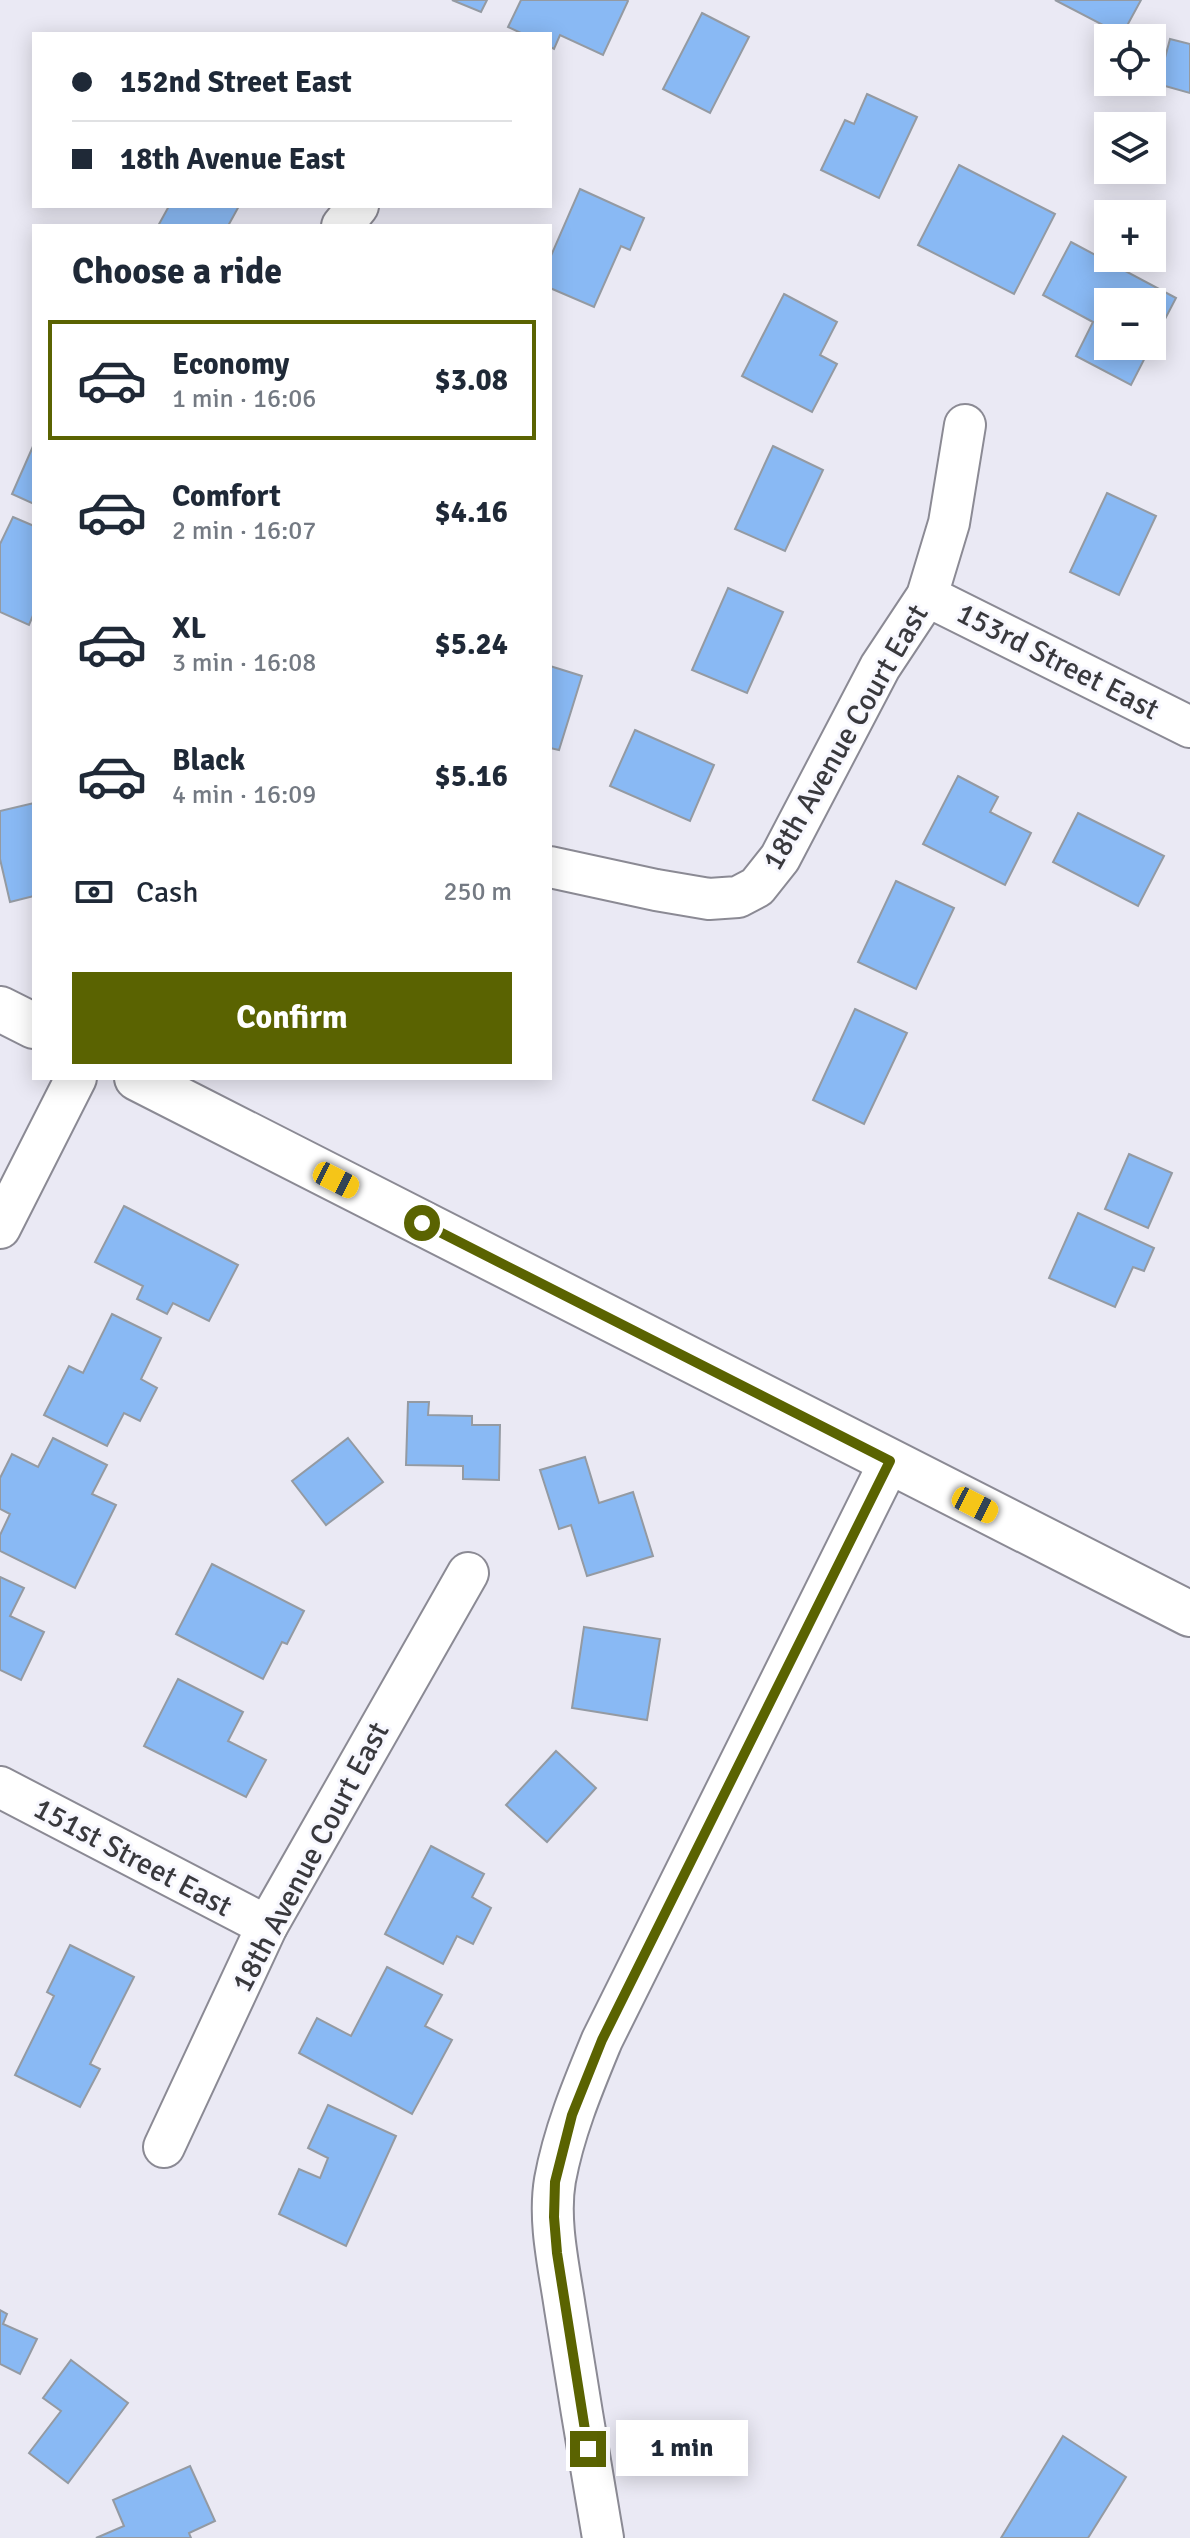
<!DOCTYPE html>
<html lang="en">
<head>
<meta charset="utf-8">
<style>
	:root { --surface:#fff; --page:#f2f2f3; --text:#1f2937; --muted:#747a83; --line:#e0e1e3; --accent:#5a6301 }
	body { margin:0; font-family:Signika,sans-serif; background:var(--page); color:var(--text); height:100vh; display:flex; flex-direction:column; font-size:30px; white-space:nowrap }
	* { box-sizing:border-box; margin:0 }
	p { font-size:26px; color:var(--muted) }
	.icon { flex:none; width:44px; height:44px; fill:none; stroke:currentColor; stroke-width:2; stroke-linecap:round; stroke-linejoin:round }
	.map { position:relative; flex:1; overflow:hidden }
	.details { position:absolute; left:32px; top:224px; width:520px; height:856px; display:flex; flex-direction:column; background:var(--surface); border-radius:0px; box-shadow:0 4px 20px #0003 }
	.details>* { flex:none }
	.top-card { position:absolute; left:32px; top:32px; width:520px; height:176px; border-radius:0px; box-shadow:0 4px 20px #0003; display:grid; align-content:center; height:176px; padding:0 40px; background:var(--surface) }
	.fabs { position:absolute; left:1094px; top:24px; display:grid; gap:16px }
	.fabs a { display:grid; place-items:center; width:72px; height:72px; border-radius:0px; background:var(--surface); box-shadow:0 4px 20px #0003; font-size:40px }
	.end { position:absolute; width:36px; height:36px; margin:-18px; border:10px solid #5a6301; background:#fff; box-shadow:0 0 0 4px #fff }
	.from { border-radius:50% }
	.bubble { position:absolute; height:56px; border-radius:0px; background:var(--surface); box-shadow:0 4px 20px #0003; font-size:26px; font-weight:800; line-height:56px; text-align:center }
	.car { position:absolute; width:24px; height:48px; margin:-24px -12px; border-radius:10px; box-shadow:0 0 6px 2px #0007; background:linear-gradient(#f5c518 24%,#345 0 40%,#f5c518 0 76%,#345 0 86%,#f5c518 0) }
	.top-card b { display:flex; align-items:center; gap:28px; height:76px; font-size:30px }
	.top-card b+b { border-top:2px solid var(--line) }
	.top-card i { width:20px; height:20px; background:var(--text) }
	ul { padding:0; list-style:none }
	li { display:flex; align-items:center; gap:24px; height:120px; margin:0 16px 12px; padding:0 24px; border:4px solid transparent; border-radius:0px }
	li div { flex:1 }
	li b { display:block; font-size:30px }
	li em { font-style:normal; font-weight:800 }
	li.active { border-color:var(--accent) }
	li>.icon { width:72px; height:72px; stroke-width:1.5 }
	h2 { padding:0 40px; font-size:36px; line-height:96px }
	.pay { display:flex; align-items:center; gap:20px; height:88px; padding:0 40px; font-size:30px }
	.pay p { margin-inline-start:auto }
	.action { display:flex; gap:16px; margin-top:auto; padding:16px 40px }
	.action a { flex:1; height:92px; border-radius:0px; background:var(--accent); color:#fff; font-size:32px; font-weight:800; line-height:92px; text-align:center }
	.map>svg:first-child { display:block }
</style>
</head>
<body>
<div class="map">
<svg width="1190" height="2538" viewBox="0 0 1190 2538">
	<rect width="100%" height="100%" fill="#eae9f4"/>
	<!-- building -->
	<g fill="#89b9f4" stroke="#949aa2" stroke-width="2">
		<polygon points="452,0 487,0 481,12"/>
		<polygon points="521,0 627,0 628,1 603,55 560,35 554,49 550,47 550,34 523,34 508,27"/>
		<polygon points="1055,0 1141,0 1122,35"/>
		<polygon points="702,13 749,37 710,113 663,89"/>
		<polygon points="1170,39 1190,44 1190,93 1158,84"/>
		<polygon points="867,94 917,117 879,198 821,170 845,120 854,124"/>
		<polygon points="959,165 1055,214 1014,294 918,245"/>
		<polygon points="580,189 644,218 630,250 621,246 594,307 550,288 550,258"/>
		<polygon points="169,206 239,206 228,226 158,226"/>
		<polygon points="1071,242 1176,298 1152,344 1152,302 1108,302 1108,346 1151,346 1131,385 1076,356 1093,322 1043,295"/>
		<polygon points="784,294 837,322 820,355 837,364 812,412 742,376"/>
		<polygon points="34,444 34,504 12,494"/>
		<polygon points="773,446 823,470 785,551 735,529"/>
		<polygon points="1107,493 1156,516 1119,595 1070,572"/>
		<polygon points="13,517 34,526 34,613 29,625 0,612 0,544"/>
		<polygon points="728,588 783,612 747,693 692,670"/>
		<polygon points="550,666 582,676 559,750 550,748"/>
		<polygon points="635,730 714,765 690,821 610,786"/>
		<polygon points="958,776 998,797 990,812 1031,833 1005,885 923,844"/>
		<polygon points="34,803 34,896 10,902 0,859 0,811"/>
		<polygon points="1078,813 1164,856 1138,906 1053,862"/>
		<polygon points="896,881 954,908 916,989 858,962"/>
		<polygon points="855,1009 907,1033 864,1124 813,1100"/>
		<polygon points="1129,1154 1172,1173 1148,1228 1105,1209"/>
		<polygon points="124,1206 238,1265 209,1321 173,1303 167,1314 137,1299 143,1286 95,1262"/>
		<polygon points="1078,1213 1154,1248 1144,1271 1133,1267 1115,1307 1049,1278"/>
		<polygon points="112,1314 161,1338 141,1379 157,1388 140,1421 124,1413 107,1446 44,1415 69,1366 83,1373"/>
		<polygon points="408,1402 429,1402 428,1415 472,1416 472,1425 500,1425 499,1480 463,1479 463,1466 406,1465"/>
		<polygon points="53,1438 107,1465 92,1494 116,1505 75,1588 0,1551 0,1535 10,1514 0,1509 0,1478 12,1454 38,1467"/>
		<polygon points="348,1438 383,1482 326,1525 292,1481"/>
		<polygon points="585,1457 599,1503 633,1492 653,1556 587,1576 571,1525 559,1529 540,1470"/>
		<polygon points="212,1564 304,1611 287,1644 282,1642 263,1679 176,1634"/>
		<polygon points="0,1577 24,1588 10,1616 44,1632 21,1680 0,1670"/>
		<polygon points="584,1627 660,1639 647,1720 572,1708"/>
		<polygon points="178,1679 243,1712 228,1741 266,1760 246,1797 144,1746"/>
		<polygon points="556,1751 596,1788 547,1842 506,1805"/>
		<polygon points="431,1846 484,1874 472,1897 491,1908 473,1944 457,1936 443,1964 385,1934"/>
		<polygon points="70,1945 134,1977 90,2064 100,2069 80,2107 15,2075 54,1996 47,1992"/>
		<polygon points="387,1967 442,1995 425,2026 452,2040 412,2114 299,2053 317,2018 351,2036"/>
		<polygon points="328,2105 396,2136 346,2246 279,2214 299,2169 320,2178 328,2158 308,2148"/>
		<polygon points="0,2310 7,2314 3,2324 37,2339 20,2374 0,2364"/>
		<polygon points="71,2360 128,2403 68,2483 29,2453 61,2411 43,2398"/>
		<polygon points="1063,2436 1126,2477 1088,2538 1001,2538"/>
		<polygon points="190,2466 215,2521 189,2533 191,2538 96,2538 124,2526 113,2500"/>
	</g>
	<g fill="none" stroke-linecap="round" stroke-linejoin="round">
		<!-- street casing -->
		<g stroke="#8b8a94" stroke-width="44">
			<g id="street">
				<polyline points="342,226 358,206"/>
				<polyline points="927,596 1190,727"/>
				<polyline points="550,867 656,890 709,899 738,897 757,887 780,858 880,667 927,596 949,523 965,425"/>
				<polyline points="0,1228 76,1078"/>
				<polyline points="0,1787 267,1926"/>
				<polyline points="164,2147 267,1926 468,1573"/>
				<path d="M603,2538C590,2461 577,2385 565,2308C559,2267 548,2221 555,2180C564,2131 583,2086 602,2040L890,1461"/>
			</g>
		</g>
		<!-- secondary casing -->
		<g stroke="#8b8a94" stroke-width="48">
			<g id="secondary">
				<polyline points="0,1009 34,1026"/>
				<polyline points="137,1078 1190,1614"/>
			</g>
		</g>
		<!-- street -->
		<use href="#street" stroke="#fff" stroke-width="40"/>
		<!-- secondary -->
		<use href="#secondary" stroke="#fff" stroke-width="44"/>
	</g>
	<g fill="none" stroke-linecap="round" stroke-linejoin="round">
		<!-- route -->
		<polyline stroke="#5a6301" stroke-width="10" points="422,1223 890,1461 602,2040 572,2115 555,2182 554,2217 557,2253 588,2449"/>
	</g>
	<g text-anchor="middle" stroke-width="6" stroke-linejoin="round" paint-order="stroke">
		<!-- street labels -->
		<g font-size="30" fill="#39393d" stroke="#f7f7fe">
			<text transform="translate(1058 661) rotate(27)" y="10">153rd Street East</text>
			<text transform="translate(845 737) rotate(-60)" y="10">18th Avenue Court East</text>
			<text transform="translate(133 1857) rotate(28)" y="10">151st Street East</text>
			<text transform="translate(310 1857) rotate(-62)" y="10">18th Avenue Court East</text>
		</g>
	</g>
</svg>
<div class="fabs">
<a><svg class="icon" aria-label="locate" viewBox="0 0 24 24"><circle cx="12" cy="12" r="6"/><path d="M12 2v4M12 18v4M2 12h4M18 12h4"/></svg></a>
<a><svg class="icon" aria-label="layers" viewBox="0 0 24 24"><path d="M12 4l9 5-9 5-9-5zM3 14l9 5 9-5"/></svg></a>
<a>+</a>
<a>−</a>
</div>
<i class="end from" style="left:422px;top:1223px"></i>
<i class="end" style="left:588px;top:2449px"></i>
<div class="bubble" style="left:616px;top:2420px;width:132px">1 min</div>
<i class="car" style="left:336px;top:1180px;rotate:117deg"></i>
<i class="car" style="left:975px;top:1505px;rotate:117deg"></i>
<div class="top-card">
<b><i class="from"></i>152nd Street East</b>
<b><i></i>18th Avenue East</b>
</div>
<section class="details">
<h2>Choose a ride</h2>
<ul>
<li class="active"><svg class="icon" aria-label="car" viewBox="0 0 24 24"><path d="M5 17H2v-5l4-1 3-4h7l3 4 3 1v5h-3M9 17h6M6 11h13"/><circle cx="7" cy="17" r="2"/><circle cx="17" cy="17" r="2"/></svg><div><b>Economy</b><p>1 min · 16:06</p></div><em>$3.08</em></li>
<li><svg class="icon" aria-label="car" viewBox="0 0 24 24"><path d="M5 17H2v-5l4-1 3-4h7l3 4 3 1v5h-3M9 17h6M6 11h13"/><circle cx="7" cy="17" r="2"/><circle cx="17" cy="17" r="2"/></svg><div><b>Comfort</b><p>2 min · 16:07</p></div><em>$4.16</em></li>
<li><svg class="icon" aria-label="car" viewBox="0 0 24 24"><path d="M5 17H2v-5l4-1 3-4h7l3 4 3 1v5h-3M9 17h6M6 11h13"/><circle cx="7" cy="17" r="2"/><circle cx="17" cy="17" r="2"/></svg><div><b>XL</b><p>3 min · 16:08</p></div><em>$5.24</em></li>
<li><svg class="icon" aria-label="car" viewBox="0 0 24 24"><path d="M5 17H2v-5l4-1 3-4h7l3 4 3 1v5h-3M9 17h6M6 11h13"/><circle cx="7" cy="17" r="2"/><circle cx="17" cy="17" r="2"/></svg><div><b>Black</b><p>4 min · 16:09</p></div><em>$5.16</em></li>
</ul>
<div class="pay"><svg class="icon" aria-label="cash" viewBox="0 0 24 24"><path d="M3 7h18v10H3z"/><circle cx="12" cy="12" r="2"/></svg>Cash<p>250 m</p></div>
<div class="action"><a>Confirm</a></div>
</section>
</div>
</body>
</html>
